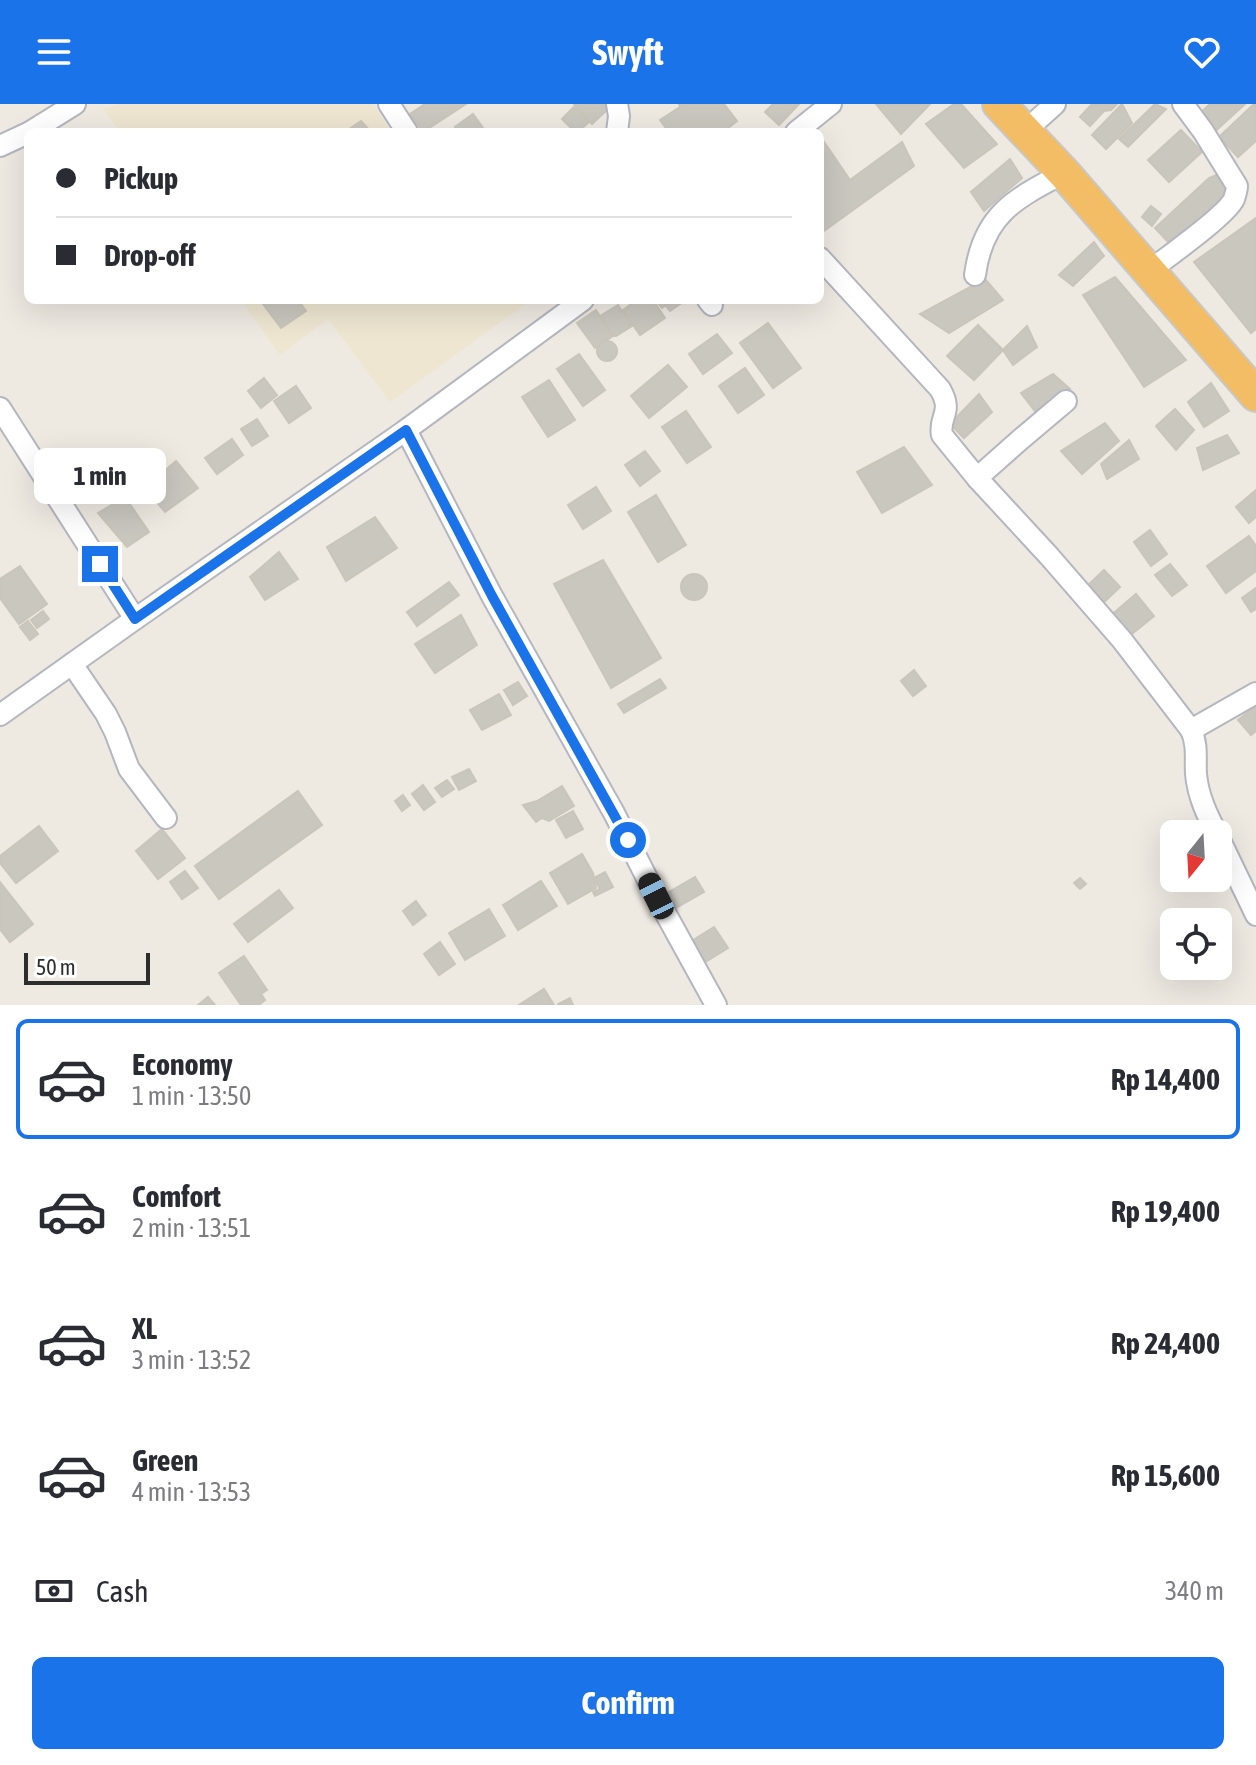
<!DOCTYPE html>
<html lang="en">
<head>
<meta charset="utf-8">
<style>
	:root { --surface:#fff; --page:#f7f7f7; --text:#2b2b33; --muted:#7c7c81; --line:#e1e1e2; --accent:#1a73e8 }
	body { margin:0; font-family:"Asap Condensed",sans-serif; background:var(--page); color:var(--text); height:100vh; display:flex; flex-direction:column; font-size:30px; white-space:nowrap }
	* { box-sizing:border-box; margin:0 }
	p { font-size:26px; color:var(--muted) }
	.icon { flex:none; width:44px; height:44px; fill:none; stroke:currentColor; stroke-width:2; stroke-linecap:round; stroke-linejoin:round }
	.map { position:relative; height:901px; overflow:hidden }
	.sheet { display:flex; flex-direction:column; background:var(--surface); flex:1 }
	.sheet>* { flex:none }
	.hud { position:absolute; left:24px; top:24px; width:800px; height:176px; border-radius:12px; box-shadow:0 8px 32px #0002; display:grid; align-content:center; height:176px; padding:0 32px; background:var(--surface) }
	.needle { width:52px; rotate:198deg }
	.fabs { position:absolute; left:1160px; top:716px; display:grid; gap:16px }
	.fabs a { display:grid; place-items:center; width:72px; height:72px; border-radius:12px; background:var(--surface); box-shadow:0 8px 32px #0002; font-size:40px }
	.scale { position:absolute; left:24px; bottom:20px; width:126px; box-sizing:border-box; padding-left:8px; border:4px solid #2d2d2d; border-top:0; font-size:22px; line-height:28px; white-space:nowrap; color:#2d2d2d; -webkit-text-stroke:6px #fff; paint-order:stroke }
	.end { position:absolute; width:36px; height:36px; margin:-18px; border:10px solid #1a73e8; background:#fff; box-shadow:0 0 0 4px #fff }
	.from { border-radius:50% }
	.bubble { position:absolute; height:56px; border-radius:12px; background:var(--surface); box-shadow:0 8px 32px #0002; font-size:26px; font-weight:700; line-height:56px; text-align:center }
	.car { position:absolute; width:24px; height:48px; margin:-24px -12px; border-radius:10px; box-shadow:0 0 6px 2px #0007; background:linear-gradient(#222 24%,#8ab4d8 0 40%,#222 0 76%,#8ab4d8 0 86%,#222 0) }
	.hud b { display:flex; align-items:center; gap:28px; height:76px; font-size:30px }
	.hud b+b { border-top:2px solid var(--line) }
	.hud i { width:20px; height:20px; background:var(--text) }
	ul { padding:14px 0 0; list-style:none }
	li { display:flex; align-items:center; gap:24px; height:120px; margin:0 16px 12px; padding:0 16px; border:4px solid transparent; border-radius:12px }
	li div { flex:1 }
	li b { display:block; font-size:30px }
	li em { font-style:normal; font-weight:700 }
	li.on { border-color:var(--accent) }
	li>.icon { width:72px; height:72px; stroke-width:1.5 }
	.pay { display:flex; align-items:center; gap:20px; height:88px; padding:0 32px; font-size:30px }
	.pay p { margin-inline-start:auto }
	.button { display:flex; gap:16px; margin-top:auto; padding:16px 32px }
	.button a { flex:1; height:92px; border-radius:12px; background:var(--accent); color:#fff; font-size:32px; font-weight:700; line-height:92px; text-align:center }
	header { display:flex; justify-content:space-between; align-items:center; height:104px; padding:0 32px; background:var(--accent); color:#fff; font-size:36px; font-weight:700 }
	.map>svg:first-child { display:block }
</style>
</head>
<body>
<header><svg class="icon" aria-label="menu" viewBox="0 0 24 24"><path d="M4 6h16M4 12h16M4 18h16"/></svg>Swyft<svg class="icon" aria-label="heart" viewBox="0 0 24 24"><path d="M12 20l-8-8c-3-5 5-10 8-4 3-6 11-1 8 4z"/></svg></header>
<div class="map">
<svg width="1256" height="901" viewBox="0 0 1256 901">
	<rect width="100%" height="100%" fill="#eee9e1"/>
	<!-- education -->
	<g fill="#eee6d1">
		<polygon points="119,0 374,0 391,28 120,28 103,5"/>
		<polygon points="241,196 531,196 390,298 328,215 280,251"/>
	</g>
	<!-- building -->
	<g fill="#cac7bf" stroke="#cac5ba" stroke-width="2">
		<polygon points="425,0 466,0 423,28 410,10"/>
		<polygon points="574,0 607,0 610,3 592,20"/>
		<polygon points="679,0 724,0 737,17 723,28 669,28 660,16 680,3"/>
		<polygon points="773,0 799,0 779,21 765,8"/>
		<polygon points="876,0 930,0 901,30"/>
		<polygon points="954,0 961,0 997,40 964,64 926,20"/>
		<polygon points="1092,0 1117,0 1111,6 1104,7 1090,22 1080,13"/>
		<polygon points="1122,0 1132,19 1106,45 1092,31"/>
		<polygon points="1155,0 1166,5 1128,43 1119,35"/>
		<polygon points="1210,0 1245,0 1211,31 1195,14"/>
		<polygon points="1254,0 1256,0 1256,37 1238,53 1219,33"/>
		<polygon points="574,3 589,18 578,28 575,28 562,15"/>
		<polygon points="473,10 486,28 459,28 455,23"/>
		<polygon points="361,17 371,28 345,28"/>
		<polygon points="1181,26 1202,48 1169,78 1148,56"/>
		<polygon points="820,32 850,76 902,38 914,62 821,129"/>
		<polygon points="1010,55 1022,74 984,107 971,88"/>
		<polygon points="1224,68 1237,82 1172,142 1155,124 1209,74"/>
		<polygon points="1151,102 1161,110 1152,122 1142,113"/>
		<polygon points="1256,114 1256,225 1251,229 1194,158"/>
		<polygon points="1094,138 1104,152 1073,182 1059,171"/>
		<polygon points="1115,173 1186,256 1144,283 1083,191"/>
		<polygon points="985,175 1003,196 949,229 920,210"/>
		<polygon points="260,196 298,196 306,207 281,224"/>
		<polygon points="637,196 653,196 665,214 640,231 623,206"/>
		<polygon points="656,196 674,196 662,204"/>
		<polygon points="674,196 686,196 670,207 666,202"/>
		<polygon points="618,201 632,222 616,232 613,232 600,212"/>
		<polygon points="596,206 613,232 595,244 577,219"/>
		<polygon points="768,219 801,264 773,284 740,239"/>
		<polygon points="978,221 1003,246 974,276 947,252"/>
		<polygon points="1027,222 1037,243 1013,261 1003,246"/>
		<polygon points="717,230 732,249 703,270 689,250"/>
		<circle cx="607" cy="247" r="10"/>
		<polygon points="579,250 605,286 583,302 557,265"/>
		<polygon points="668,261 687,283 649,314 631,292"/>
		<polygon points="745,264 764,291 738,309 719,282"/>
		<polygon points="1053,270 1070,285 1038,311 1021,289"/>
		<polygon points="264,274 277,291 261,304 248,287"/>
		<polygon points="549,276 575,316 548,333 522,293"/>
		<polygon points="1211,279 1229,307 1204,323 1188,298"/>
		<polygon points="296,282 311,304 289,319 274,297"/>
		<polygon points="979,290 992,308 964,334 950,320"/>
		<polygon points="1175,305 1194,326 1176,346 1156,322"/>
		<polygon points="686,307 711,343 687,359 662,323"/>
		<polygon points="257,315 268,332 252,342 241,325"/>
		<polygon points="1105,319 1119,337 1082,370 1061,347"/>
		<polygon points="1227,331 1239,349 1203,366 1197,344"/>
		<polygon points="232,335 243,351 217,370 205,354"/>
		<polygon points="1129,336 1139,355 1107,375 1101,360"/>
		<polygon points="904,343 932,381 882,409 857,368"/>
		<polygon points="645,347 660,367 640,382 625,361"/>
		<polygon points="176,357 198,384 165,408 145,384"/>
		<polygon points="596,383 611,407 583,425 568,401"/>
		<polygon points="1256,386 1256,413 1249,419 1236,403"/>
		<polygon points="656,391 686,441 658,458 628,408"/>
		<polygon points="125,393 149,428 127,443 98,409"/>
		<polygon points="375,413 397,444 346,477 327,443"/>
		<polygon points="1150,426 1167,450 1151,462 1134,438"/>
		<polygon points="1249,432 1256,442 1256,467 1226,489 1207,462"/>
		<polygon points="279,448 298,475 265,496 250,473"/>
		<polygon points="603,456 661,554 611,584 554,480"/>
		<polygon points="1170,460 1187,481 1172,492 1155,471"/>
		<polygon points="20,462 47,500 19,520 0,494 0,475"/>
		<polygon points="1104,466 1120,483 1100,502 1084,485"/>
		<circle cx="694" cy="483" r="13"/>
		<polygon points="449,478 459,491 417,522 407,508"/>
		<polygon points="1256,484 1256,505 1251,508 1242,494"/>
		<polygon points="1136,490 1154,512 1128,533 1110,512"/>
		<polygon points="43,507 49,515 37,524 31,516"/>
		<polygon points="461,511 477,541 435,569 415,540"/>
		<polygon points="28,517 38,530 30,536 20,523"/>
		<polygon points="914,566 926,582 913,592 901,577"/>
		<polygon points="660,575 666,584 624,609 618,600"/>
		<polygon points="518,578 527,592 513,601 504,586"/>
		<polygon points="499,590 511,611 482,626 470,606"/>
		<polygon points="1256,602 1256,627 1251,631 1238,616"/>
		<polygon points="469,665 476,677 459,686 452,673"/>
		<polygon points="447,676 454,685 442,693 435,684"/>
		<polygon points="423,681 435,698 424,706 412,690"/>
		<polygon points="562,682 574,702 549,717 542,714 536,718 523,701 537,697"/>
		<polygon points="298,687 322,721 219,795 195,762"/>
		<polygon points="403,691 410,701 402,707 395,697"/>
		<polygon points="573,707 583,725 566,734 556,716"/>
		<polygon points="39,722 58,747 16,779 0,759 0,752"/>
		<polygon points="162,725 185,754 158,775 136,747"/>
		<polygon points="582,750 593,769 596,784 568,800 550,769"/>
		<polygon points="185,767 198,784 182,795 170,778"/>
		<polygon points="605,768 613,783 595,792 593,788 600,785 594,774"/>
		<polygon points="695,773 704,788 669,808 660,793"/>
		<polygon points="1080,774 1086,780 1080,785 1074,779"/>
		<polygon points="541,777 557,802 518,826 503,801"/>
		<polygon points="0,778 33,820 10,838 0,825"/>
		<polygon points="279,786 293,804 248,838 234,820"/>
		<polygon points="416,797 426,811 413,821 403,807"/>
		<polygon points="489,805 505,832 465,856 449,829"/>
		<polygon points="714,823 728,844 704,859 690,838"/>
		<polygon points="440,838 455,860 439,871 424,850"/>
		<polygon points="244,852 267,886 261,890 265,896 259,901 241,901 219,869"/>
		<polygon points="544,885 554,901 519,901"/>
		<polygon points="208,893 215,901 198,901"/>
		<polygon points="570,894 573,901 558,901 558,900"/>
	</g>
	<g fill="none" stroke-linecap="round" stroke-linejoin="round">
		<!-- minor casing -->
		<g stroke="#b4b6c0" stroke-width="24">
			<g id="minor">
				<polyline points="389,0 407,28"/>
				<polyline points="1025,27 1055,0"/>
				<polyline points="30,28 75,0"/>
				<polyline points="617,28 619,12 617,0"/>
				<polyline points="796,28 831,0"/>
				<polyline points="0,42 28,29"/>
				<path d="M820,154L940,285C954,309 938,312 942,331L977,374L1049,452L1122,536L1191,626C1198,641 1195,655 1196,670C1198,692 1207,711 1217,730"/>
				<path d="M1149,167C1166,154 1227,111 1234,95C1235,92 1237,84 1237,82L1203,27L1183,0"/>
				<path d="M975,171C983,111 1014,95 1064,69"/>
				<polyline points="708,196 712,201"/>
				<polyline points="0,304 135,515"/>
				<polyline points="406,326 492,492 614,709 656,792 716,901"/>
				<polyline points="977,374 1021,335 1066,297"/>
				<polyline points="72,560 106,610 115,628 129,665 166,714"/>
				<polyline points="0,611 135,515 406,326 583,196"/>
				<polyline points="1191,626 1256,589"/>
				<polyline points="1218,732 1256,811"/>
			</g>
		</g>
		<!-- trunk casing -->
		<g stroke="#c8c8c8" stroke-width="36">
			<polyline id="trunk" points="999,0 1064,69 1256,291"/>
		</g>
		<!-- minor -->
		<use href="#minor" stroke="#fff" stroke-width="20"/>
		<!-- trunk -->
		<use href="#trunk" stroke="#f2bd64" stroke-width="32"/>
	</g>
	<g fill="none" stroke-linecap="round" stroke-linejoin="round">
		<!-- route -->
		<polyline stroke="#1a73e8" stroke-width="10" points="100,460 135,515 406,326 492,492 628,736"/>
	</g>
</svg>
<div class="fabs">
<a><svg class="needle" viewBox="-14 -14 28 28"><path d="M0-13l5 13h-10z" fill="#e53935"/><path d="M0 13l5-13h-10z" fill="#7c7c81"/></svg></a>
<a><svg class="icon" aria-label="locate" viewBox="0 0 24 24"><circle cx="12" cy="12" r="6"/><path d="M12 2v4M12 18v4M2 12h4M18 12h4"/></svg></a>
</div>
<div class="scale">50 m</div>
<i class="end from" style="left:628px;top:736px"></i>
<i class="end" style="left:100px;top:460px"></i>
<div class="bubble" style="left:34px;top:344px;width:132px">1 min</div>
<i class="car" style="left:656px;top:792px;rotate:334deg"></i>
<div class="hud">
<b><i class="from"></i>Pickup</b>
<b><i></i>Drop-off</b>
</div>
</div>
<section class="sheet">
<ul>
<li class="on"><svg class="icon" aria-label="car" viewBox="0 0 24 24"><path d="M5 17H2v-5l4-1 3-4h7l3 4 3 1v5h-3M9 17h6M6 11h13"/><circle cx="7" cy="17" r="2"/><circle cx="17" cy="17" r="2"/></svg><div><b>Economy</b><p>1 min · 13:50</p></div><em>Rp 14,400</em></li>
<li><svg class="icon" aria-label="car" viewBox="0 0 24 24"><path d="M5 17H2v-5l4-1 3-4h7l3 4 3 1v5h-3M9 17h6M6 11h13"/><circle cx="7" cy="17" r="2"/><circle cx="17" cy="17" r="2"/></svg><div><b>Comfort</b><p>2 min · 13:51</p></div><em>Rp 19,400</em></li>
<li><svg class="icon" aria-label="car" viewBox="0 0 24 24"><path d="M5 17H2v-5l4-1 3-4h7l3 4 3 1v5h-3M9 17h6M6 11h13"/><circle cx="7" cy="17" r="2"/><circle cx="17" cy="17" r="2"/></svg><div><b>XL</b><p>3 min · 13:52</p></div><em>Rp 24,400</em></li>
<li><svg class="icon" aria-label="car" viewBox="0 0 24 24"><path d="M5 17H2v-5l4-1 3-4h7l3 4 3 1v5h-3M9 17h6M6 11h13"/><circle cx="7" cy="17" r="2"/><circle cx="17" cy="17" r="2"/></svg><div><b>Green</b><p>4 min · 13:53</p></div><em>Rp 15,600</em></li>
</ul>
<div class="pay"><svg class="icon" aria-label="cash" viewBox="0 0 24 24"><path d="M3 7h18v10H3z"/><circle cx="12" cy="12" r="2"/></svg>Cash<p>340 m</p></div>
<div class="button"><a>Confirm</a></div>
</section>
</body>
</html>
